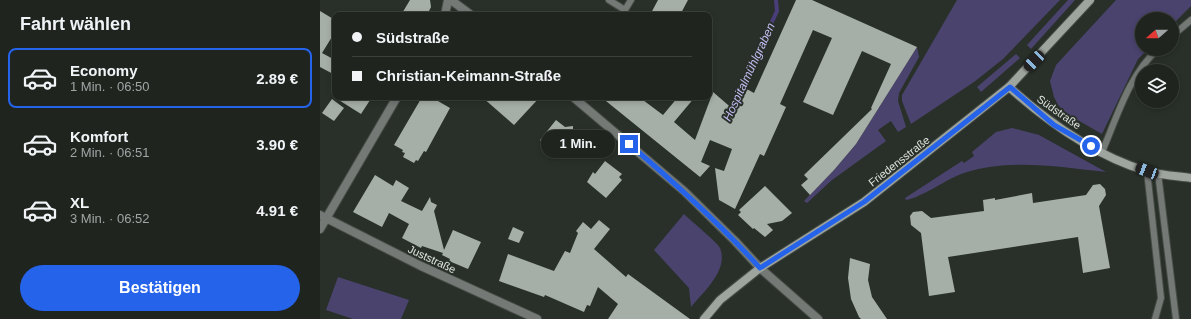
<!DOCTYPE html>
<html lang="de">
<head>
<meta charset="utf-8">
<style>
	:root { --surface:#1f241f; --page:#2c302c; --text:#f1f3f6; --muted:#a1a4a4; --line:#3c413d; --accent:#2563eb }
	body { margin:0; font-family:Helvetica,sans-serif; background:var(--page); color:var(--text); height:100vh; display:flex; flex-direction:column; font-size:15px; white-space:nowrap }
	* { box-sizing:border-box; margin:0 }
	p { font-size:13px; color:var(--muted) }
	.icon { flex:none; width:22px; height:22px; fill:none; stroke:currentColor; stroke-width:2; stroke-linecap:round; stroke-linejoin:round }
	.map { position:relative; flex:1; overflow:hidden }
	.side { display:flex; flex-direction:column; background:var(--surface); width:320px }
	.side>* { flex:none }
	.guide { position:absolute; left:12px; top:12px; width:380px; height:88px; border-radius:8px; box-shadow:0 2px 6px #0003,0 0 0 1px var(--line); display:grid; align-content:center; height:88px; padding:0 20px; background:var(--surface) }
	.needle { width:26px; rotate:250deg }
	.buttons { position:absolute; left:815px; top:12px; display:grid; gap:8px }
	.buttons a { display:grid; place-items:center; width:44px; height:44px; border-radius:50%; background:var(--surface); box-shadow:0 2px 6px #0003,0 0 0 1px var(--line); font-size:20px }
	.end { position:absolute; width:18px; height:18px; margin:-9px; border:5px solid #2563eb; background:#fff; box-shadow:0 0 0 2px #fff }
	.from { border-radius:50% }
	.bubble { position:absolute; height:28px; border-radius:14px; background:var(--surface); box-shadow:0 2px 6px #0003,0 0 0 1px var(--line); font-size:13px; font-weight:700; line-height:28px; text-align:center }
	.car { position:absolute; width:12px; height:24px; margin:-12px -6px; border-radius:5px; box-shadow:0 0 3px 1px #0007; background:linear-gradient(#222 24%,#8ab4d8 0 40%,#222 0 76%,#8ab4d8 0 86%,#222 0) }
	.guide b { display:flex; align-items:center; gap:14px; height:38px; font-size:15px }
	.guide b+b { border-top:1px solid var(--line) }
	.guide i { width:10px; height:10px; background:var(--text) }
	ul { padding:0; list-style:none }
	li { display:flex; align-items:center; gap:12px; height:60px; margin:0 8px 6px; padding:0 12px; border:2px solid transparent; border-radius:8px }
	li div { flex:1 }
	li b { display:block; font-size:15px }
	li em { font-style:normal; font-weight:700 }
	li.active { border-color:var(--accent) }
	li>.icon { width:36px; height:36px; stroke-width:1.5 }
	h2 { padding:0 20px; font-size:18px; line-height:48px }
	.button { display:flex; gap:8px; margin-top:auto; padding:8px 20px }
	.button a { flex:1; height:46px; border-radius:24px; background:var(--accent); color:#fff; font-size:16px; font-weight:700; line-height:46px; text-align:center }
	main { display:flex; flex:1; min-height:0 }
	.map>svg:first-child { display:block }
</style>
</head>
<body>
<main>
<section class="side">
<h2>Fahrt wählen</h2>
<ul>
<li class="active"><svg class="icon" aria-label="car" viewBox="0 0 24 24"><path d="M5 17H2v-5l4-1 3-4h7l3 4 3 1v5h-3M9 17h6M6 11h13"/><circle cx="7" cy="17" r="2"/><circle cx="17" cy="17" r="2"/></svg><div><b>Economy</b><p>1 Min. · 06:50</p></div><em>2.89 €</em></li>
<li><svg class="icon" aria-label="car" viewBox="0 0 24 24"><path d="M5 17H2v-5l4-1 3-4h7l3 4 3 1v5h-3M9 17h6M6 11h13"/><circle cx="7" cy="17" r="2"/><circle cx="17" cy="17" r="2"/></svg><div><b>Komfort</b><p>2 Min. · 06:51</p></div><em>3.90 €</em></li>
<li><svg class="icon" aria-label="car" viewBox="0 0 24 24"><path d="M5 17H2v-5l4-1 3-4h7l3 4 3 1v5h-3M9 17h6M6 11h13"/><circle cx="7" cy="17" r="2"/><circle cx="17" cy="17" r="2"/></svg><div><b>XL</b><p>3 Min. · 06:52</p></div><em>4.91 €</em></li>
</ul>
<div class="button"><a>Bestätigen</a></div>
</section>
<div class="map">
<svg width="871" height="319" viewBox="0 0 871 319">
	<rect width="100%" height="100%" fill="#293029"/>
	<!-- green -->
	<g fill="#4a436e">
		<polygon points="637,0 740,0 683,59 654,82 591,124 582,101 582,95"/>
		<polygon points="748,0 755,0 711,49 707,45"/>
		<polygon points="796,0 871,0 871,6 852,25 852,19 822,19 822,49 828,49 818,59 782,134 747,114 738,105 734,97 730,81 736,65"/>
		<polygon points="597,47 599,57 579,93 578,101 586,127 578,132 571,121 558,130 566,141 512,180 487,203 484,201 514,170 536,144"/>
		<polygon points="696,54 700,58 661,92 657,87"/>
		<path d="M692,128L719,135L786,172C740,167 690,158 644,173C626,179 603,197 586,200L585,198L642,161L644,163L654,156L652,152L676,132Z"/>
		<path d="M364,214C371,221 397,242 400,248C409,270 383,292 371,307L369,288L334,250Z"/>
		<polygon points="18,277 89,300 81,319 33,319 6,310"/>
	</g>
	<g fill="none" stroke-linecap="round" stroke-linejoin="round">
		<!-- stream -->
		<polyline stroke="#4a3e7a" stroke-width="4" points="410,113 457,11 456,0"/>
	</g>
	<!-- building -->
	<g fill="#a6afa7">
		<polygon points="90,0 110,0 111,7 107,15 81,15"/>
		<polygon points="338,0 368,0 360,15 330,15"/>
		<polygon points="476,0 492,0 597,47 536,144 514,170 490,195 481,185 488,179 484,175 552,109 551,108 571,64 542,51 513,115 483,102 512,38 493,30 460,104 466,107 444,156 440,154 415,209 399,200 395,168 404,171 412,149 390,140 381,162 390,166 380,177 281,97 319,97 343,115 358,97 375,97 354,122 375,140 393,92 415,111 425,88 434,93"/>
		<polygon points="0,11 15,20 15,32 2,53 15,60 15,75 0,67"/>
		<polygon points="14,97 52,97 41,114"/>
		<polygon points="102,97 111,97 130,108 106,152 104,151 98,161 96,160 94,163 83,157 85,153 82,152 83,150 74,145"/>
		<polygon points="162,97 220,97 194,125"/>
		<polygon points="12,99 24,108 14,121 2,113"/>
		<polygon points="236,120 245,127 253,126 253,134 260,140 246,157 233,146 230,150 220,140"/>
		<polygon points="285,161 302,174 299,177 302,180 286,198 267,182 273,172 275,174"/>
		<polygon points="55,175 73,186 76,180 89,188 81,201 102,211 110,197 111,202 117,205 114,211 124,250 133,230 161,242 148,269 129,261 130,259 122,255 123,253 102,246 101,248 82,238 89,224 69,213 62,227 33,212"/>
		<polygon points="780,184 785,189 786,195 779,206 790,268 763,273 758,237 628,257 635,292 609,296 601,233 591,225 590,216 593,212 602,211 611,218 664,211 663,200 675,198 675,200 712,193 713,203 766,195 773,185"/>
		<polygon points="445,186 472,213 462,221 447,224 453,230 445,237 434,228 433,229 418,215 421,212 419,210"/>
		<polygon points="279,220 290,229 274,249 306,277 308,274 370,319 288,319 298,304 278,287 270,306 267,305 264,312 225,295 224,297 179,281 188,254 234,271 245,251 250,253 258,233 256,231 263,222 271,229"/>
		<polygon points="193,227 204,232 199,243 188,239"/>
		<polygon points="530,258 550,264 548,280 552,297 567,319 541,319 539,317 531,299 528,278"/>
	</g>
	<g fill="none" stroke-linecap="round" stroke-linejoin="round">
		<!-- service casing -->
		<g stroke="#464c46" stroke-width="8">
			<g id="service">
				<polyline points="289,0 305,10 311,0"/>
				<polyline points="852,36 871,20"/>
				<path d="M782,152C797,117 809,75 838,49"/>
				<polyline points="827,171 841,298 835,319"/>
				<polyline points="838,173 856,319"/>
			</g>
		</g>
		<!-- minor casing -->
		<g stroke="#464c46" stroke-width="10">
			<g id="minor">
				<polyline points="131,0 151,15"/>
				<polyline points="125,15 128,0"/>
				<polyline points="253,97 364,191 415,241 440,268 498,319"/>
				<polyline points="0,215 101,266 217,319"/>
				<polyline points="0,229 77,97"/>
			</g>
		</g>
		<!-- secondary casing -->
		<g stroke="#464c46" stroke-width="10">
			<g id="secondary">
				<path d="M689,87C729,123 774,155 826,171C840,175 856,176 871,178"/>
				<polyline points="384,319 400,300 440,268 544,202 689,87 770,0"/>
			</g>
		</g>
		<!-- service -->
		<use href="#service" stroke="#757976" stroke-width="6"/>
		<!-- minor -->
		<use href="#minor" stroke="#757976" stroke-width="8"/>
		<!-- secondary -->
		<use href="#secondary" stroke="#9ea49e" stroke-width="8"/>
	</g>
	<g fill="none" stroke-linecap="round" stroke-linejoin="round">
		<!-- route -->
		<path stroke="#2563eb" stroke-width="5" d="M309,144C355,183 399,223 440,268L544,202L690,87L734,125L771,146"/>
	</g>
	<g text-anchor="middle" stroke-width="4" stroke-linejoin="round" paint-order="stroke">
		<!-- street labels -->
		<g font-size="11" fill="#dde2dd" stroke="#293029">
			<text transform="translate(739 112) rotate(35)" y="4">Südstraße</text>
			<text transform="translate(579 161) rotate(-38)" y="4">Friedensstraße</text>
			<text transform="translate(112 259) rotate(25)" y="4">Juststraße</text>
		</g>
		<!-- water labels -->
		<g font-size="12" font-style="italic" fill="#c5bdf4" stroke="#293029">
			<text transform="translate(429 72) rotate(-65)" y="4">Hospitalmühlgraben</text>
		</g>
	</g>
</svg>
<div class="buttons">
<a><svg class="needle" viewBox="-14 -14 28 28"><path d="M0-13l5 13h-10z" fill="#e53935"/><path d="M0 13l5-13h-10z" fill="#a1a4a4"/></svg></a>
<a><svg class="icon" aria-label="layers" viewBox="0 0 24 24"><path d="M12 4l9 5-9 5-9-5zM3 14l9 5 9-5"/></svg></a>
</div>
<i class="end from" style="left:771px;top:146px"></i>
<i class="end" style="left:309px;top:144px"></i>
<div class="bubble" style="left:221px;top:130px;width:74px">1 Min.</div>
<i class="car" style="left:714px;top:61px;rotate:224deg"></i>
<i class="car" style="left:827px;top:171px;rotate:291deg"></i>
<div class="guide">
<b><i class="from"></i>Südstraße</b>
<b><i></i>Christian-Keimann-Straße</b>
</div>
</div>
</main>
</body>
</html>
